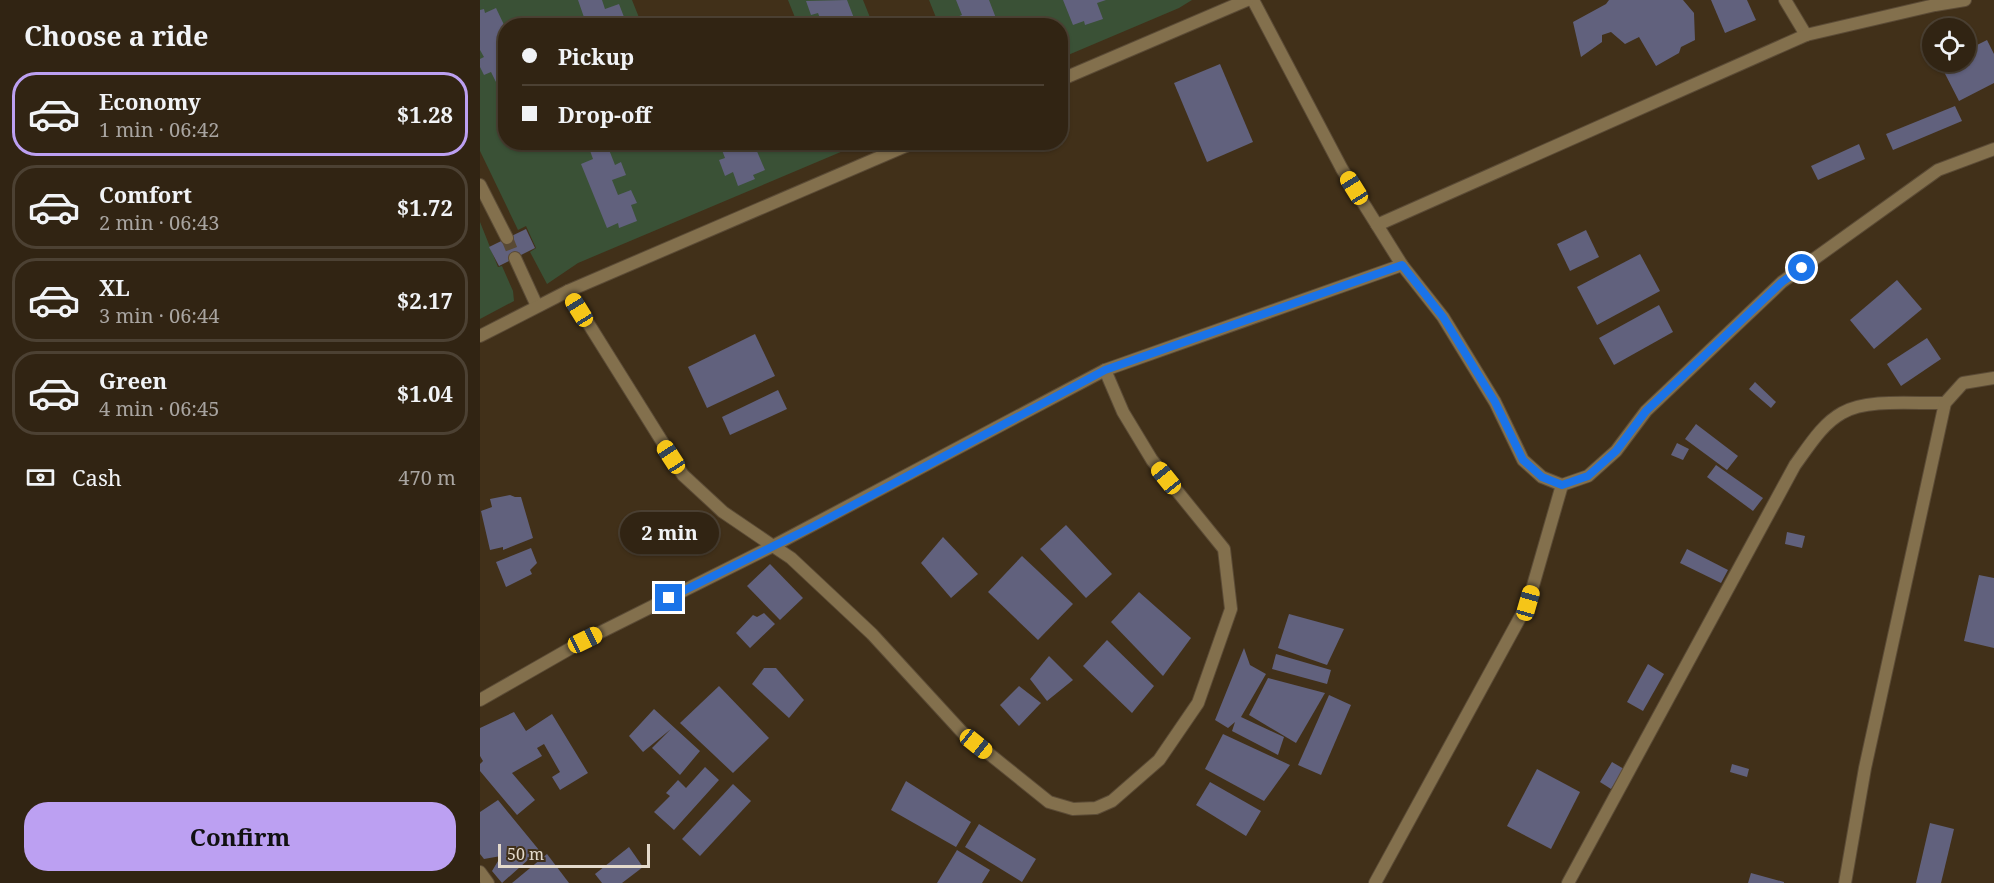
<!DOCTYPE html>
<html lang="en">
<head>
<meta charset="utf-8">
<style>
	:root { --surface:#312413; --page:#392c1c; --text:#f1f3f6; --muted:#a8a4a0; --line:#4c4133; --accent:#bca0f2 }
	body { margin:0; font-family:"Noto Serif",serif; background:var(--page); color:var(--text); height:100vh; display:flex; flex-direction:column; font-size:22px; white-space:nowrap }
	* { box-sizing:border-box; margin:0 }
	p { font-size:20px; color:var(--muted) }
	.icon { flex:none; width:33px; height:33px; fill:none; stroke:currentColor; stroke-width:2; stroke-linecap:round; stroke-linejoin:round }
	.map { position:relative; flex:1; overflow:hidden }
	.side { display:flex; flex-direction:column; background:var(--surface); width:480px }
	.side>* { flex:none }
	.banner { position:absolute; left:18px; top:18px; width:570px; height:132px; border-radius:24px; box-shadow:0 2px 4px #0004,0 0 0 2px var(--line); display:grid; align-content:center; height:132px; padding:0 24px; background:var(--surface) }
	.controls { position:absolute; left:1442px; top:18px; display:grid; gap:12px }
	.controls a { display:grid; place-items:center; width:54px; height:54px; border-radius:50%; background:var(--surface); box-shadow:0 2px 4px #0004,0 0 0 2px var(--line); font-size:30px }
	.scale { position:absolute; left:18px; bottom:15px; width:152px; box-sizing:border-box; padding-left:6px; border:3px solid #e4dacc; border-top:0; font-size:16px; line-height:21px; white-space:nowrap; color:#e4dacc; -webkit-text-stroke:4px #413019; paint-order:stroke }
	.end { position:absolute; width:27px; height:27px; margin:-14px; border:8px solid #1a73e8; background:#fff; box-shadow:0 0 0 3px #fff }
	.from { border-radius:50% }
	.bubble { position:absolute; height:42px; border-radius:21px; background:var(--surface); box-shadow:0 2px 4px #0004,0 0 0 2px var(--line); font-size:20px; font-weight:700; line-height:42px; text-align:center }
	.car { position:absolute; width:18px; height:36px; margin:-18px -9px; border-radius:8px; box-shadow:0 0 4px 2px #0007; background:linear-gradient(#f5c518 24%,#345 0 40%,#f5c518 0 76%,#345 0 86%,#f5c518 0) }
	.banner b { display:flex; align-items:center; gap:21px; height:57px; font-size:22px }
	.banner b+b { border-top:2px solid var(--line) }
	.banner i { width:15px; height:15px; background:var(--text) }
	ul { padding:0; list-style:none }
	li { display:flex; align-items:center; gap:18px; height:84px; margin:0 12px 9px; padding:0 12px; border:3px solid var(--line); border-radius:24px }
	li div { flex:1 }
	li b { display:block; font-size:22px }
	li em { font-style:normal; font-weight:700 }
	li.current { border-color:var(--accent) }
	li>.icon { width:54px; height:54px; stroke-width:1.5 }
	h2 { padding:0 24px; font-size:27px; line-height:72px }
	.pay { display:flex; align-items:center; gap:15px; height:66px; padding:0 24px; font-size:22px }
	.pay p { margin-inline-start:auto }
	.cta { display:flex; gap:12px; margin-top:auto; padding:12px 24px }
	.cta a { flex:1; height:69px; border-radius:24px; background:var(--accent); color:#111; font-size:24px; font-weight:700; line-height:69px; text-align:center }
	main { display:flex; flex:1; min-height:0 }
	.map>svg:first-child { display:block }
</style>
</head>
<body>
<main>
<section class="side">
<h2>Choose a ride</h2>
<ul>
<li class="current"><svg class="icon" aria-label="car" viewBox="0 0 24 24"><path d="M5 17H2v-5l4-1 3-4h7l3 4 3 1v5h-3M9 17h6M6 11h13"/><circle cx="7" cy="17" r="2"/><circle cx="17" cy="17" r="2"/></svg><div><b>Economy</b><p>1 min · 06:42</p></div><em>$1.28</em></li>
<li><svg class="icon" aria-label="car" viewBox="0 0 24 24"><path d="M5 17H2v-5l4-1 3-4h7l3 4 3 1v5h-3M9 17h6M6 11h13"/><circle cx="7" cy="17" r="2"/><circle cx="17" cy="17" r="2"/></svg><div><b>Comfort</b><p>2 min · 06:43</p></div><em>$1.72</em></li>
<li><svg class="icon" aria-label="car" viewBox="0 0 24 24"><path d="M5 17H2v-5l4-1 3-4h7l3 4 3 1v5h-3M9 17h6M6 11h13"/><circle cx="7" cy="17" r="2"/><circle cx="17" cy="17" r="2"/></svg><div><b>XL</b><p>3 min · 06:44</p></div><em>$2.17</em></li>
<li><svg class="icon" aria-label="car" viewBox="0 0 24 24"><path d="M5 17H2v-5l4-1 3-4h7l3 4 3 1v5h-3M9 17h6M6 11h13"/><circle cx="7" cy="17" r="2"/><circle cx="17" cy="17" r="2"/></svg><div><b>Green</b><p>4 min · 06:45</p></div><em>$1.04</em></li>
</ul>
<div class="pay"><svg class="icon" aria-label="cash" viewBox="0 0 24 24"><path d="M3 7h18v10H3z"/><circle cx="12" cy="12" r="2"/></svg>Cash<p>470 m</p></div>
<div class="cta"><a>Confirm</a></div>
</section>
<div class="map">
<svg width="1514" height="883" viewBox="0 0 1514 883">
	<rect width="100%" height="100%" fill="#413019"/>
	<!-- green -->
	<g fill="#3a5136">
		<polygon points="0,0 152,0 162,25 26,26 26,142 382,143 98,263 67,284 50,252 56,248 46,226 38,230 0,151"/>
		<polygon points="308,0 383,0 393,25 318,25"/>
		<polygon points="449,0 712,0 699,8 581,58 580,26 459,25"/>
		<polygon points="0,222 18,267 22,266 33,291 34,301 0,319"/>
	</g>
	<!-- building -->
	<g fill="#61617d">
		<polygon points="98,0 122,0 125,9 139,4 144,17 138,20 141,26 107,26"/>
		<polygon points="367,0 377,26 343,26 338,13 331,15 326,1"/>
		<polygon points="476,0 509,0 519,26 478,26 474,18 482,15"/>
		<polygon points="583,0 626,0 617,3 623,19 605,25 604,21 593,25"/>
		<polygon points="1129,0 1203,0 1214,13 1215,40 1201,47 1199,53 1176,66 1159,37 1145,44 1131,32 1122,35 1122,42 1101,57 1093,22 1126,4"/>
		<polygon points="1231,0 1267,0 1276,20 1245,33"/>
		<polygon points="16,8 26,29 26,83 18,86 11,72 4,75 0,67 0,59 4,57 0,50 0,10 4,9 5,13"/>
		<polygon points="1507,40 1514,54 1514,83 1479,101 1460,64 1464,62 1485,62 1485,51"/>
		<polygon points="740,64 773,142 727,162 694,83"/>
		<polygon points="1475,106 1482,121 1413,150 1406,134"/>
		<polygon points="107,142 126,142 135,165 141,162 146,175 132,180 138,195 151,190 157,203 151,205 157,221 139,228 138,223 127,228 101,164 113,159"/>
		<polygon points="232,142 273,142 285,170 273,175 275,179 258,186 253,172 245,176 239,160 245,158 240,145 234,148"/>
		<polygon points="1379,144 1385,159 1338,180 1331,166"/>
		<polygon points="46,229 55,248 19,266 9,247"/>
		<polygon points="1106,230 1119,257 1090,271 1077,244"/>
		<polygon points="1160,254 1180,291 1117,325 1097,287"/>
		<polygon points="1417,280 1442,309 1394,349 1370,320"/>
		<polygon points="1179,305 1193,332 1134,365 1119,338"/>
		<polygon points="275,334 295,376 227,408 208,367"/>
		<polygon points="1447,338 1461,359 1421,386 1407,364"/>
		<polygon points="1275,382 1296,402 1291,408 1269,389"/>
		<polygon points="298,390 307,409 250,435 242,417"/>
		<polygon points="1216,424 1258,456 1247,470 1205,439"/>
		<polygon points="1197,443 1209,449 1203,460 1191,455"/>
		<polygon points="1236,465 1283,498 1273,511 1227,477"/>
		<polygon points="30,495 35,497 41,497 53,538 23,550 23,547 10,550 1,511 12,507 10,499"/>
		<polygon points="586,525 632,574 606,598 560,549"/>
		<polygon points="1307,532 1325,536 1322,548 1305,544"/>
		<polygon points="463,537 498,574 471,598 441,563"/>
		<polygon points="51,548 57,563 50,570 52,574 26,587 16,562"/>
		<polygon points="1207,549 1248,570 1241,583 1200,563"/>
		<polygon points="542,556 593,604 558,640 508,592"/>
		<polygon points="290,564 323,598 300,620 267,586"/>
		<polygon points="1499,575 1514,578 1514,648 1484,641"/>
		<polygon points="659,592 711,638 683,676 631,622"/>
		<polygon points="284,613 295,624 270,648 256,633 273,615 277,617"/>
		<polygon points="809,614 864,629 847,665 798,648"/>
		<polygon points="627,640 674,686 652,713 603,666"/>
		<polygon points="764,648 770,665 786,674 761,717 804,737 798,755 752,731 755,722 748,728 735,720"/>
		<polygon points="796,654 851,670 847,684 792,669"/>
		<polygon points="569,656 593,680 567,701 550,679"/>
		<polygon points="1168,664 1184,674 1163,711 1147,702"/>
		<polygon points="284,668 296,668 324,700 309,718 272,684"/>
		<polygon points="788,678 845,693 816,743 769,715"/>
		<polygon points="239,686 289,738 253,773 200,723"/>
		<polygon points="539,686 561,703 539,726 520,705"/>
		<polygon points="849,695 871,705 841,775 818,765"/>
		<polygon points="174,709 220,751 200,775 172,748 191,729 163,752 149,736"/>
		<polygon points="34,712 46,731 72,714 108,773 80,790 72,777 80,772 64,744 57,748 62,756 32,773 55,800 37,815 0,771 0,764 3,761 0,756 0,728"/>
		<polygon points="743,734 810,765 784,801 725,769"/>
		<polygon points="1132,762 1144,769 1131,789 1120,782"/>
		<polygon points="1252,764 1269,769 1267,777 1250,772"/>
		<polygon points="225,767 239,780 194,830 174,812 190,796 186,793 198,780 206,788"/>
		<polygon points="1057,769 1100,792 1071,849 1027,826"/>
		<polygon points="426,781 491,822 476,847 411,810"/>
		<polygon points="730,782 781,811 766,836 716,805"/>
		<polygon points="253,784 271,801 220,856 202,839"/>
		<polygon points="18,800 59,850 22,883 12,871 21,856 4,859 0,854 0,812"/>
		<polygon points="1450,823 1474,829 1461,883 1436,883"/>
		<polygon points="499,824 556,859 542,882 485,847"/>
		<polygon points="149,847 163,867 142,883 122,883 115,874"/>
		<polygon points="477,850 510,870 502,883 457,883"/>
		<polygon points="67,854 89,883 32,883"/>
		<polygon points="1271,873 1304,882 1304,883 1268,883"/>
	</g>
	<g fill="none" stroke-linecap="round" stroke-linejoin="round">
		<!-- minor-tunnel -->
		<polyline stroke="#594a34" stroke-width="12" stroke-dasharray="12 6" stroke-linecap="butt" points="27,238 35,258"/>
		<!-- minor casing -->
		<g stroke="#5b4b36" stroke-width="14">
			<g id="minor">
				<polyline points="773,0 862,169 922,265 963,317 1015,402 1043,460 1062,477 1082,485 1108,476 1136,451 1166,411 1302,282 1458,170 1514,149"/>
				<polyline points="1305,0 1326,35"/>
				<polyline points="580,80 767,0"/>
				<polyline points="0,185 27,238"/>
				<polyline points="897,225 1326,35 1455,5 1485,0"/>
				<polyline points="35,258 57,306"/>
				<polyline points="88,291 203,475 243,512 293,546 625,370 922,265"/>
				<polyline points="0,336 88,291 435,142"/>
				<polyline points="0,700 105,640 293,546 311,558 392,634 482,732 569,802 593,809 616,808 632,801 679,760 718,703 751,609 744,549 672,460 643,412 625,370"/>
				<polyline points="0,872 8,883"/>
				<polyline points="895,883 1048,603 1082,485"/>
				<path d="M1088,883L1315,465C1329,446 1342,424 1362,413C1387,398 1436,404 1465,403"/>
				<polyline points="1365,883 1385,768 1465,403 1483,383 1514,378"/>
			</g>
		</g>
		<!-- minor -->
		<use href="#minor" stroke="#83704d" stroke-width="12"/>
	</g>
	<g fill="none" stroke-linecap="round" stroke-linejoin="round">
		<!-- route -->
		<polyline stroke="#1a73e8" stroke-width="8" points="189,598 334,526 625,370 922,265 963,317 1015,402 1043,460 1062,477 1082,485 1108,476 1136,451 1166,411 1302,282 1322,268"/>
	</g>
</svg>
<div class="controls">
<a><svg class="icon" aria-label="locate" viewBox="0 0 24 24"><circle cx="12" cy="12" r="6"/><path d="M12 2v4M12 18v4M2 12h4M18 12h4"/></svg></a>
</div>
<div class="scale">50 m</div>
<i class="end from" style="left:1322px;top:268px"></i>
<i class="end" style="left:189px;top:598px"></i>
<div class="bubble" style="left:140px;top:512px;width:99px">2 min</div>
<i class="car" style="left:874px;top:188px;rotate:328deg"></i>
<i class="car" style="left:99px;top:310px;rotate:328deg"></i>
<i class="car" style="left:191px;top:457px;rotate:327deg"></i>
<i class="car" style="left:686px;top:478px;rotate:321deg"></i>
<i class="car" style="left:1048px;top:603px;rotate:16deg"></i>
<i class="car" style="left:105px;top:640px;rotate:64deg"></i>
<i class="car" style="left:496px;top:744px;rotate:129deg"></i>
<div class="banner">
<b><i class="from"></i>Pickup</b>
<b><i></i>Drop-off</b>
</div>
</div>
</main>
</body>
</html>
